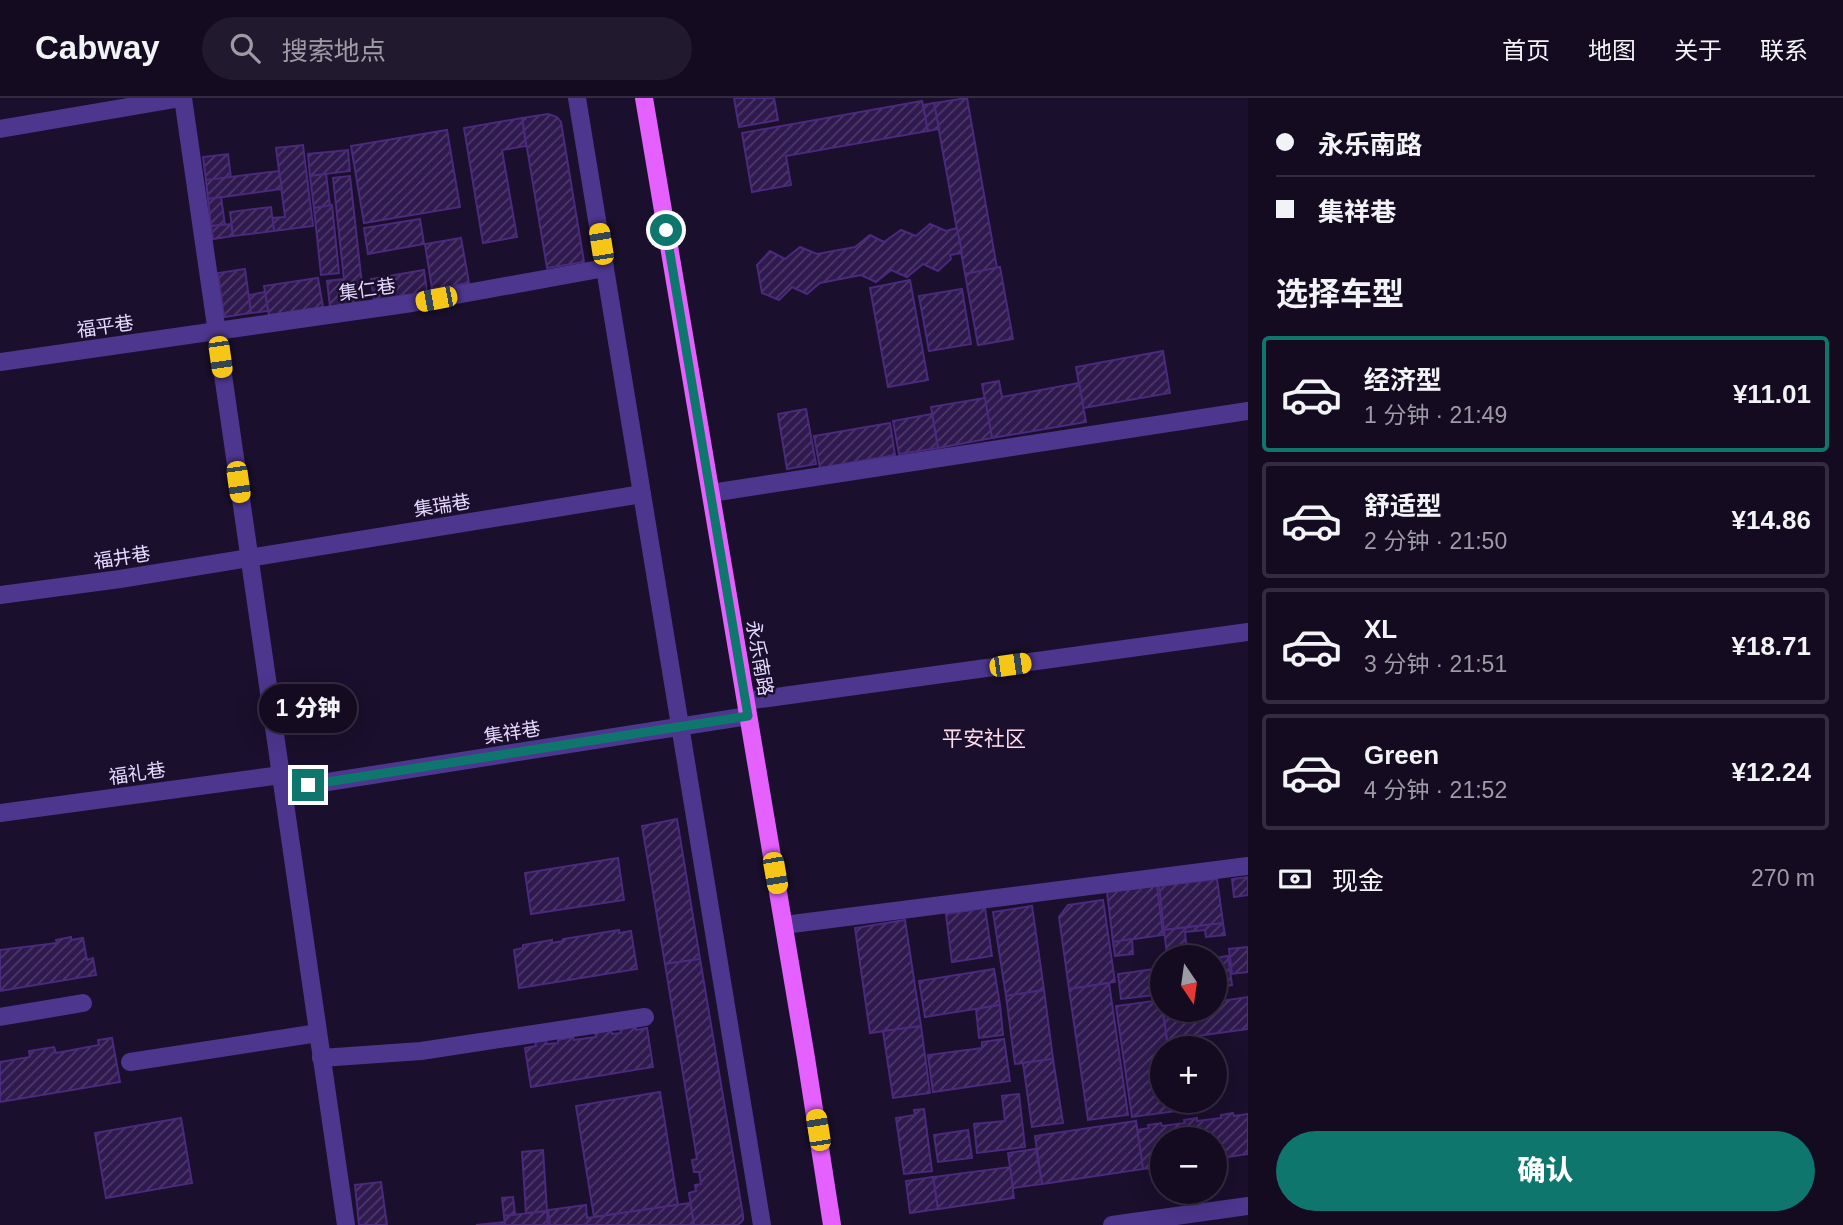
<!DOCTYPE html>
<html lang="zh">
<head>
<meta charset="utf-8">
<style>
	:root { --surface:#140b21; --page:#21192e; --text:#f1f3f6; --muted:#9d9ba5; --line:#332b3f; --accent:#0f766e }
	body { margin:0; font-family:Arial,"Noto Sans SC",sans-serif; background:var(--page); color:var(--text); height:100vh; display:flex; flex-direction:column; font-size:26px; white-space:nowrap }
	* { box-sizing:border-box; margin:0 }
	p { font-size:23px; color:var(--muted) }
	.icon { flex:none; width:38px; height:38px; fill:none; stroke:currentColor; stroke-width:2; stroke-linecap:round; stroke-linejoin:round }
	.map { position:relative; flex:1; overflow:hidden }
	.sheet { display:flex; flex-direction:column; background:var(--surface); width:595px }
	.sheet>* { flex:none }
	.hud { display:grid; align-content:center; height:154px; padding:0 28px; background:var(--surface) }
	.needle { width:46px; rotate:167deg }
	.buttons { position:absolute; left:1150px; top:847px; display:grid; gap:14px }
	.buttons a { display:grid; place-items:center; width:77px; height:77px; border-radius:50%; background:var(--surface); box-shadow:0 7px 28px #0002,0 0 0 2px var(--line); font-size:35px }
	.end { position:absolute; width:32px; height:32px; margin:-16px; border:9px solid #0f766e; background:#fff; box-shadow:0 0 0 4px #fff }
	.from { border-radius:50% }
	.bubble { position:absolute; height:49px; border-radius:24px; background:var(--surface); box-shadow:0 7px 28px #0002,0 0 0 2px var(--line); font-size:23px; font-weight:800; line-height:49px; text-align:center }
	.car { position:absolute; width:21px; height:42px; margin:-21px -10px; border-radius:9px; box-shadow:0 0 5px 2px #0007; background:linear-gradient(#f5c518 24%,#345 0 40%,#f5c518 0 76%,#345 0 86%,#f5c518 0) }
	.hud b { display:flex; align-items:center; gap:24px; height:66px; font-size:26px }
	.hud b+b { border-top:2px solid var(--line) }
	.hud i { width:18px; height:18px; background:var(--text) }
	ul { padding:0; list-style:none }
	li { display:flex; align-items:center; gap:21px; height:116px; margin:0 14px 10px; padding:0 14px; border:4px solid var(--line); border-radius:7px }
	li div { flex:1 }
	li b { display:block; font-size:26px }
	li em { font-style:normal; font-weight:800 }
	li.active { border-color:var(--accent) }
	li>.icon { width:63px; height:63px; stroke-width:1.5 }
	h2 { padding:0 28px; font-size:32px; line-height:84px }
	.pay { display:flex; align-items:center; gap:18px; height:77px; padding:0 28px; font-size:26px }
	.pay p { margin-inline-start:auto }
	.cta { display:flex; gap:14px; margin-top:auto; padding:14px 28px }
	.cta a { flex:1; height:80px; border-radius:42px; background:var(--accent); color:#fff; font-size:28px; font-weight:800; line-height:80px; text-align:center }
	header { display:flex; align-items:center; gap:42px; box-sizing:border-box; height:98px; padding:0 35px; background:var(--surface); border-bottom:2px solid var(--line) }
	header strong { font-size:33px }
	nav { display:flex; gap:38px; margin-inline-start:auto; font-size:24px }
	.search { width:490px; height:63px; background:var(--page); display:flex; align-items:center; gap:18px; box-sizing:border-box; padding:0 24px; border-radius:38px; color:var(--muted); font-size:26px }
	main { display:flex; flex:1; min-height:0 }
	.map>svg:first-child { display:block }
</style>
</head>
<body>
<header>
<strong>Cabway</strong>
<div class="search"><svg class="icon" aria-label="search" viewBox="0 0 24 24"><circle cx="10" cy="10" r="6"/><path d="M15 15l6 6"/></svg>搜索地点</div>
<nav><a>首页</a><a>地图</a><a>关于</a><a>联系</a></nav>
</header>
<main>
<div class="map">
<svg width="1248" height="1127" viewBox="0 0 1248 1127">
	<defs>
		<pattern id="building-hatch" width="6" height="6" patternUnits="userSpaceOnUse" patternTransform="scale(1.75)"><rect width="6" height="6" fill="#2f194e"/><path d="M-1 1l2-2M0 6l6-6M5 7l2-2" fill="none" stroke="#4d3a69"/></pattern>
	</defs>
	<rect width="100%" height="100%" fill="#1a0f2c"/>
	<!-- building -->
	<g fill="url(#building-hatch)" stroke="#4b297c" stroke-width="2">
		<polygon points="734,0 774,0 778,22 739,29"/>
		<polygon points="967,0 997,170 965,176 934,5"/>
		<polygon points="922,3 928,33 786,58 791,87 752,94 742,35"/>
		<polygon points="934,5 939,31 928,33 923,7"/>
		<polygon points="548,16 557,19 561,24 584,164 547,170 522,20"/>
		<polygon points="522,20 526,48 502,52 517,139 483,145 464,30"/>
		<polygon points="447,32 460,109 364,125 351,48"/>
		<polygon points="303,47 313,128 274,133 272,120 285,119 276,50"/>
		<polygon points="348,52 350,73 310,78 308,56"/>
		<polygon points="228,56 231,80 206,82 203,59"/>
		<polygon points="279,73 282,91 208,101 206,82"/>
		<polygon points="326,76 330,108 314,110 310,78"/>
		<polygon points="350,78 364,205 330,209 327,183 344,181 333,80"/>
		<polygon points="221,99 225,127 211,128 208,101"/>
		<polygon points="332,107 339,175 321,177 314,110"/>
		<polygon points="271,109 274,133 233,138 230,114"/>
		<polygon points="420,121 424,146 368,156 364,130"/>
		<polygon points="231,126 233,138 213,141 211,128"/>
		<polygon points="930,126 946,133 957,130 962,155 950,157 951,161 938,173 923,166 907,179 891,172 876,184 861,177 820,185 807,196 792,189 779,202 762,195 757,167 770,153 785,161 800,149 817,156 855,149 870,137 884,144 901,132 916,138"/>
		<polygon points="461,140 469,185 432,191 425,146"/>
		<polygon points="1000,169 1013,241 978,247 965,176"/>
		<polygon points="245,171 251,215 224,219 218,175"/>
		<polygon points="424,172 427,194 374,202 371,181"/>
		<polygon points="318,180 323,209 269,217 264,188"/>
		<polygon points="910,182 928,282 888,289 870,190"/>
		<polygon points="962,191 971,246 929,253 919,198"/>
		<polygon points="265,194 268,213 251,215 249,197"/>
		<polygon points="1163,253 1170,295 1083,310 1076,269"/>
		<polygon points="999,283 1002,299 1079,285 1086,324 992,340 982,286"/>
		<polygon points="985,300 992,340 938,350 931,309"/>
		<polygon points="806,311 816,366 787,371 778,316"/>
		<polygon points="932,316 938,350 899,356 893,323"/>
		<polygon points="890,325 895,357 820,370 814,338"/>
		<polygon points="677,721 700,861 665,866 642,728"/>
		<polygon points="618,760 624,802 531,816 525,775"/>
		<polygon points="1248,779 1248,797 1234,799 1232,781"/>
		<polygon points="1217,781 1223,825 1164,832 1159,788"/>
		<polygon points="1157,788 1163,837 1113,844 1107,794"/>
		<polygon points="1103,802 1115,884 1069,891 1059,819 1068,807"/>
		<polygon points="1032,808 1044,892 1006,898 993,814"/>
		<polygon points="985,810 992,858 952,864 946,816"/>
		<polygon points="905,822 921,928 870,935 855,830"/>
		<polygon points="1223,825 1225,837 1206,839 1205,832 1185,834 1187,854 1167,857 1164,832"/>
		<polygon points="619,832 619,835 631,833 637,871 519,890 514,852 523,850 523,847 552,842 552,845 563,843 563,841"/>
		<polygon points="71,839 71,842 83,840 87,862 93,860 96,877 0,893 0,852 57,845 56,842"/>
		<polygon points="1132,841 1133,856 1115,858 1113,844"/>
		<polygon points="1248,849 1248,874 1232,876 1229,851"/>
		<polygon points="1228,858 1232,887 1214,889 1214,860"/>
		<polygon points="700,861 743,1117 743,1122 738,1127 694,1127 689,1095 696,1093 695,1087 701,1086 699,1074 694,1074 692,1062 697,1061 665,866"/>
		<polygon points="1162,870 1162,896 1121,901 1118,876"/>
		<polygon points="994,871 1000,907 925,919 919,883"/>
		<polygon points="1109,885 1128,1017 1088,1022 1069,891"/>
		<polygon points="1044,892 1053,961 1015,966 1006,898"/>
		<polygon points="1248,899 1248,931 1167,942 1163,912 1214,912 1214,904"/>
		<polygon points="1161,902 1168,950 1162,950 1162,1003 1176,1003 1177,1013 1132,1019 1116,908"/>
		<polygon points="1000,907 1003,937 979,940 976,911"/>
		<polygon points="636,928 636,932 647,930 653,969 531,989 525,950 536,948 535,944 546,942 547,946 558,945 558,942 573,939 574,942 596,939 595,935 611,932 612,936 621,935 620,931"/>
		<polygon points="921,928 930,995 893,1000 883,933"/>
		<polygon points="112,940 120,984 0,1004 0,964 30,959 29,953 54,949 56,955 99,947 98,942"/>
		<polygon points="1004,941 1010,983 933,994 928,957 982,950 982,944"/>
		<polygon points="1053,961 1063,1025 1032,1029 1023,965"/>
		<polygon points="660,994 678,1107 594,1119 576,1008"/>
		<polygon points="1019,996 1025,1049 977,1055 974,1026 1005,1023 1002,998"/>
		<polygon points="924,1011 932,1073 904,1076 896,1020 915,1017 914,1012"/>
		<polygon points="1233,1015 1234,1018 1248,1016 1248,1056 1214,1061 1214,1041 1162,1041 1162,1069 1143,1071 1137,1032 1149,1030 1148,1027 1161,1025 1162,1028 1185,1025 1184,1022 1197,1020 1197,1023 1221,1020 1221,1017"/>
		<polygon points="181,1020 192,1085 106,1100 95,1035"/>
		<polygon points="1136,1023 1143,1071 1042,1086 1035,1038"/>
		<polygon points="968,1032 972,1060 938,1064 934,1037"/>
		<polygon points="1036,1051 1042,1086 1013,1090 1008,1055"/>
		<polygon points="543,1052 547,1113 526,1115 522,1054"/>
		<polygon points="1010,1069 1014,1100 938,1111 933,1079"/>
		<polygon points="933,1079 938,1111 910,1115 906,1083"/>
		<polygon points="381,1084 387,1127 359,1127 355,1087"/>
		<polygon points="513,1099 515,1116 504,1118 502,1100"/>
		<polygon points="690,1105 694,1127 550,1127 548,1112 586,1107 587,1120"/>
		<polygon points="547,1113 548,1127 505,1127 504,1118"/>
		<polygon points="505,1124 505,1127 476,1127"/>
	</g>
	<g fill="none" stroke-linecap="round" stroke-linejoin="round">
		<!-- minor -->
		<g stroke="#4c368e" stroke-width="18">
			<polyline points="183,0 346,1127"/>
			<polyline points="577,0 762,1127"/>
			<polyline points="0,31 181,0"/>
			<polyline points="0,264 412,205 605,170"/>
			<polyline points="711,395 1248,313"/>
			<polyline points="0,497 120,481 642,396"/>
			<polyline points="746,603 1248,534"/>
			<polyline points="283,691 748,618"/>
			<polyline points="0,715 281,677"/>
			<polyline points="784,827 1248,768"/>
			<polyline points="0,919 83,905"/>
			<polyline points="321,960 421,953 645,919"/>
			<polyline points="130,964 318,935"/>
			<polyline points="1112,1127 1248,1108"/>
		</g>
		<!-- major -->
		<polyline stroke="#e460ff" stroke-width="18" points="644,0 806,960 832,1127"/>
	</g>
	<g fill="none" stroke-linecap="round" stroke-linejoin="round">
		<!-- route -->
		<polyline stroke="#0f766e" stroke-width="9" points="308,687 748,618 666,132"/>
	</g>
	<g text-anchor="middle" stroke-width="5" stroke-linejoin="round" paint-order="stroke">
		<!-- street labels -->
		<g font-size="19" fill="#e5d9ff" stroke="#1a0f2c">
			<text transform="translate(367 191) rotate(-8)" y="7">集仁巷</text>
			<text transform="translate(105 228) rotate(-8)" y="7">福平巷</text>
			<text transform="translate(442 407) rotate(-9)" y="7">集瑞巷</text>
			<text transform="translate(122 459) rotate(-9)" y="7">福井巷</text>
			<text transform="translate(760 560) rotate(80)" y="7">永乐南路</text>
			<text transform="translate(512 634) rotate(-9)" y="7">集祥巷</text>
			<text transform="translate(137 675) rotate(-8)" y="7">福礼巷</text>
		</g>
		<!-- neighbourhood labels -->
		<g font-size="21" fill="#ffdbeb" stroke="#1a0f2c">
			<text x="984" y="648">平安社区</text>
		</g>
	</g>
</svg>
<div class="buttons">
<a><svg class="needle" viewBox="-14 -14 28 28"><path d="M0-13l5 13h-10z" fill="#e53935"/><path d="M0 13l5-13h-10z" fill="#9d9ba5"/></svg></a>
<a>+</a>
<a>−</a>
</div>
<i class="end from" style="left:666px;top:132px"></i>
<i class="end" style="left:308px;top:687px"></i>
<div class="bubble" style="left:259px;top:586px;width:98px">1 分钟</div>
<i class="car" style="left:601px;top:146px;rotate:351deg"></i>
<i class="car" style="left:436px;top:201px;rotate:259deg"></i>
<i class="car" style="left:220px;top:259px;rotate:172deg"></i>
<i class="car" style="left:238px;top:384px;rotate:172deg"></i>
<i class="car" style="left:1010px;top:567px;rotate:82deg"></i>
<i class="car" style="left:775px;top:775px;rotate:170deg"></i>
<i class="car" style="left:818px;top:1032px;rotate:351deg"></i>
</div>
<section class="sheet">
<div class="hud">
<b><i class="from"></i>永乐南路</b>
<b><i></i>集祥巷</b>
</div>
<h2>选择车型</h2>
<ul>
<li class="active"><svg class="icon" aria-label="car" viewBox="0 0 24 24"><path d="M5 17H2v-5l4-1 3-4h7l3 4 3 1v5h-3M9 17h6M6 11h13"/><circle cx="7" cy="17" r="2"/><circle cx="17" cy="17" r="2"/></svg><div><b>经济型</b><p>1 分钟 · 21:49</p></div><em>¥11.01</em></li>
<li><svg class="icon" aria-label="car" viewBox="0 0 24 24"><path d="M5 17H2v-5l4-1 3-4h7l3 4 3 1v5h-3M9 17h6M6 11h13"/><circle cx="7" cy="17" r="2"/><circle cx="17" cy="17" r="2"/></svg><div><b>舒适型</b><p>2 分钟 · 21:50</p></div><em>¥14.86</em></li>
<li><svg class="icon" aria-label="car" viewBox="0 0 24 24"><path d="M5 17H2v-5l4-1 3-4h7l3 4 3 1v5h-3M9 17h6M6 11h13"/><circle cx="7" cy="17" r="2"/><circle cx="17" cy="17" r="2"/></svg><div><b>XL</b><p>3 分钟 · 21:51</p></div><em>¥18.71</em></li>
<li><svg class="icon" aria-label="car" viewBox="0 0 24 24"><path d="M5 17H2v-5l4-1 3-4h7l3 4 3 1v5h-3M9 17h6M6 11h13"/><circle cx="7" cy="17" r="2"/><circle cx="17" cy="17" r="2"/></svg><div><b>Green</b><p>4 分钟 · 21:52</p></div><em>¥12.24</em></li>
</ul>
<div class="pay"><svg class="icon" aria-label="cash" viewBox="0 0 24 24"><path d="M3 7h18v10H3z"/><circle cx="12" cy="12" r="2"/></svg>现金<p>270 m</p></div>
<div class="cta"><a>确认</a></div>
</section>
</main>
</body>
</html>
